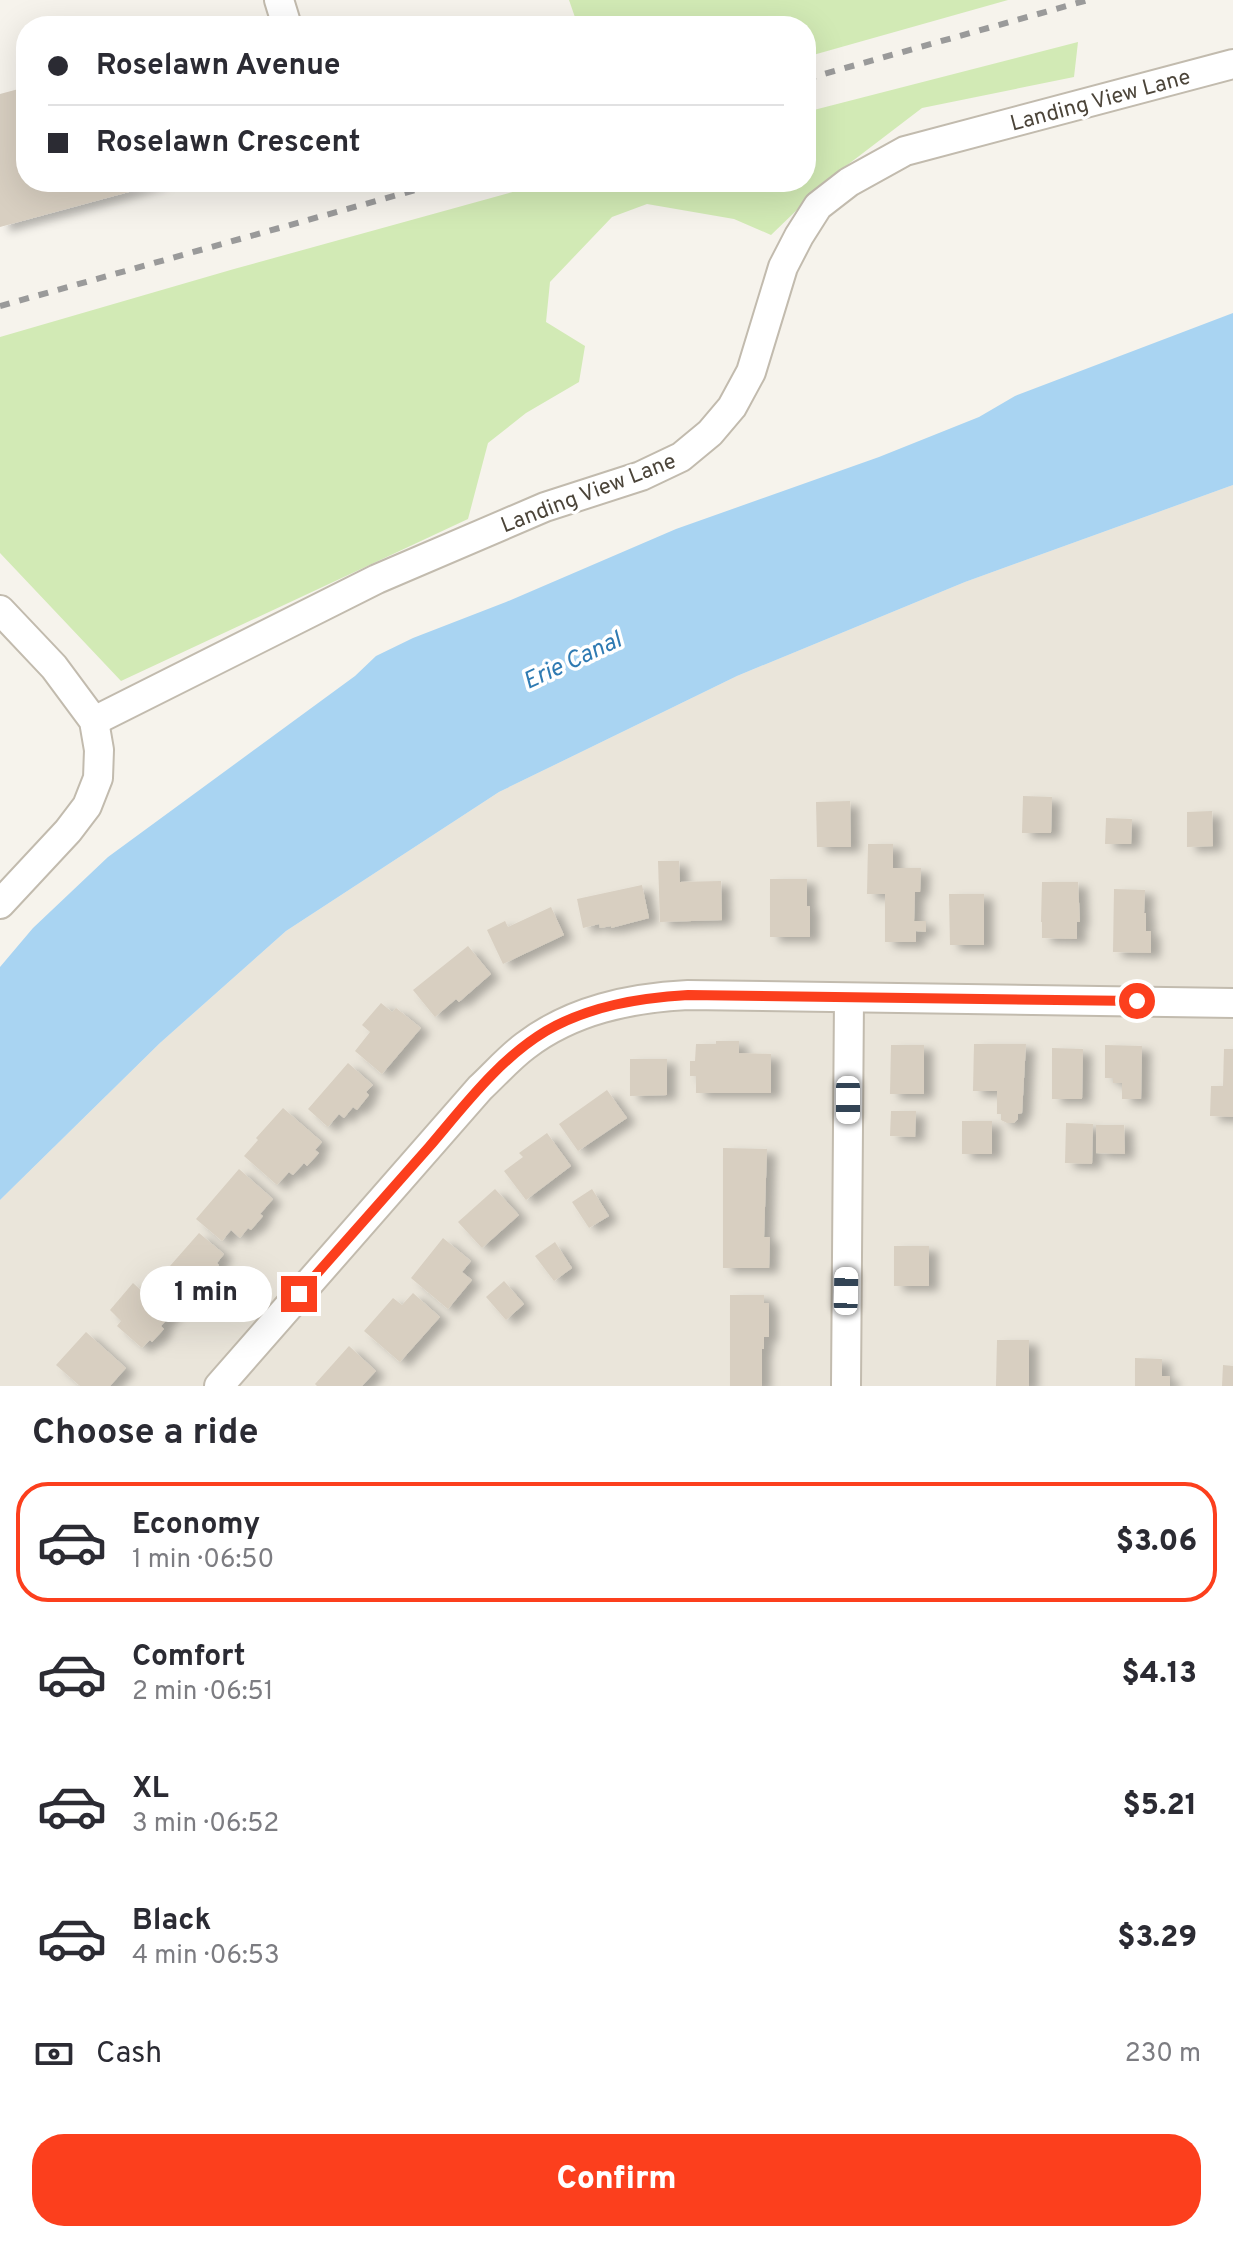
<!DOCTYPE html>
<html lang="en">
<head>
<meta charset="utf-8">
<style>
	:root { --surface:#fff; --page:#f7f7f7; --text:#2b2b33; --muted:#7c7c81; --line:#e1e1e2; --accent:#fc3f1d }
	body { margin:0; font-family:Overpass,sans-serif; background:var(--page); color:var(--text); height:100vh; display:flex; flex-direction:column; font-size:30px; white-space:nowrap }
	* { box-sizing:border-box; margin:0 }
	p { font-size:26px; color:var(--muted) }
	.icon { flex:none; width:44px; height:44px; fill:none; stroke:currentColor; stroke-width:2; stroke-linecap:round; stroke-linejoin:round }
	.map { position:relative; height:1386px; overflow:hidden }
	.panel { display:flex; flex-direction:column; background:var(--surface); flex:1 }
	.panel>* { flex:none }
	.banner { position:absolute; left:16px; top:16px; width:800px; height:176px; border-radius:32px; box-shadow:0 8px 32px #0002; display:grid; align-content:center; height:176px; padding:0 32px; background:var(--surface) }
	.end { position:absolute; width:36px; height:36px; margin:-18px; border:10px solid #fc3f1d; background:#fff; box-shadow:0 0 0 4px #fff }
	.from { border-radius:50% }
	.bubble { position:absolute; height:56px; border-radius:28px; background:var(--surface); box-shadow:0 8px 32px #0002; font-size:26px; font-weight:800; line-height:56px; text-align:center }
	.car { position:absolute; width:24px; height:48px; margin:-24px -12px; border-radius:10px; box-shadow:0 0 6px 2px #0007; background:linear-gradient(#fff 24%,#345 0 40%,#fff 0 76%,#345 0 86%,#fff 0) }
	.banner b { display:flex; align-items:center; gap:28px; height:76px; font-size:30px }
	.banner b+b { border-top:2px solid var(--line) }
	.banner i { width:20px; height:20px; background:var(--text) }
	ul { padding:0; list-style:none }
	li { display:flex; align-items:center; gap:24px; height:120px; margin:0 16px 12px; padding:0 16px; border:4px solid transparent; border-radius:32px }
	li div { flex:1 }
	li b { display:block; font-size:30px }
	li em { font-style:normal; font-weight:800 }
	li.on { border-color:var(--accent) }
	li>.icon { width:72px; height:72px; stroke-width:1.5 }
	h2 { padding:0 32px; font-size:36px; line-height:96px }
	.pay { display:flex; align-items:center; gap:20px; height:88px; padding:0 32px; font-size:30px }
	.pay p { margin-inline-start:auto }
	.cta { display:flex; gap:16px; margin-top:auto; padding:16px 32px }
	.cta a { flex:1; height:92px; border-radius:32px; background:var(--accent); color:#fff; font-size:32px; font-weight:800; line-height:92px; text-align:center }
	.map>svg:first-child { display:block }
</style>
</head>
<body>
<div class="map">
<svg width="1233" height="1386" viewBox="0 0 1233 1386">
	<defs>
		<filter id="shadow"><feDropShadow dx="9" dy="5" stdDeviation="4" flood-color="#0004"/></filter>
	</defs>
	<rect width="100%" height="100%" fill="#f6f3ec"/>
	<!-- residential -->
	<polygon fill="#eae5da" points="1233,485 1233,1386 0,1386 0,1200 160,1043 286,931 499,792 737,676 965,582"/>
	<!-- green -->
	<g fill="#d2eab5">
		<polygon points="569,0 1008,0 806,57 806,26 578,26"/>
		<polygon points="1078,42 1074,77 922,108 829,179 771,235 734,219 647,204 612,217 550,282 546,322 585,346 579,382 526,413 488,443 468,519 121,681 0,553 0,337 234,269 549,182 806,182 806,112"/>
	</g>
	<!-- water -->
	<polygon fill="#a9d4f2" points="1233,313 1233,485 965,582 737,676 499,792 286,931 160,1043 0,1200 0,967 33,928 108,857 355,676 376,656 413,638 506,602 676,529 879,457 979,417 1015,396"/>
	<!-- building -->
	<g fill="#d8cfc1" filter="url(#shadow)">
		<polygon points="26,87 26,182 162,183 0,227 0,94"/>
		<polygon points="1023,796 1052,797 1051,833 1022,833"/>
		<polygon points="850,801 851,847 817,847 816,802"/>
		<polygon points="1212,811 1213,846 1187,847 1187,812"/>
		<polygon points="1106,818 1132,819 1131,844 1105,844"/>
		<polygon points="868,844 893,844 893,868 921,868 920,892 915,892 914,921 926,921 926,932 916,931 916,942 885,942 885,894 867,894"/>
		<polygon points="658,861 679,861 680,882 721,881 722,920 660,922"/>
		<polygon points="770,879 807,879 807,906 810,906 810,937 770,937"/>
		<polygon points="1042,882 1078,882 1080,922 1077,922 1077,939 1042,938 1042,922 1041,922"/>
		<polygon points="642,885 649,918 611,928 611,926 600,928 599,924 583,928 577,899"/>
		<polygon points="1114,889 1145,890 1144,913 1146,913 1146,931 1151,931 1151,953 1113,952"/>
		<polygon points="949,894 984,894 984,945 950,945"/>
		<polygon points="551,907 564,935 503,964 487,930 505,921 508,927"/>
		<polygon points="468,946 491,974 459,1002 456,999 435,1017 413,990"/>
		<polygon points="381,1003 392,1012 396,1008 421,1028 382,1074 355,1051 370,1032 362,1025"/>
		<polygon points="716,1041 739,1041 739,1053 771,1054 771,1093 696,1093 696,1076 690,1076 690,1061 695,1061 696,1044 716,1044"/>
		<polygon points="974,1044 1026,1044 1022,1113 1018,1114 1018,1119 1014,1123 1007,1123 1001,1120 1001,1114 997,1114 997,1091 973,1091"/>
		<polygon points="891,1045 924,1045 924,1094 890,1094"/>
		<polygon points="1105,1045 1142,1046 1141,1099 1122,1099 1122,1083 1113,1083 1113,1078 1105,1078"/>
		<polygon points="1052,1048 1083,1049 1082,1099 1052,1099"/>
		<polygon points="1224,1049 1233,1049 1233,1117 1210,1116 1211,1086 1223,1086"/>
		<polygon points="630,1059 667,1059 667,1095 630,1096"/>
		<polygon points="348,1063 373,1085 366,1092 369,1095 357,1110 353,1107 344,1118 339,1114 328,1127 308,1109"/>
		<polygon points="607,1090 627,1118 578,1151 559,1124"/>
		<polygon points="283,1108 322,1142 315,1150 319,1153 307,1166 304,1163 293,1175 289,1172 277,1185 244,1156 258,1140 256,1138"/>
		<polygon points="891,1111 916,1111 915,1137 890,1136"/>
		<rect x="962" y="1121" width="30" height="33"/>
		<polygon points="1066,1123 1093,1124 1092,1164 1065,1163"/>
		<polygon points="1096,1125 1124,1125 1125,1154 1096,1153"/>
		<polygon points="547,1133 571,1166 526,1200 504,1171 523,1157 519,1153"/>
		<polygon points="723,1148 767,1149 764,1237 770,1237 769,1268 723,1268"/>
		<polygon points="239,1169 273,1199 260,1214 263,1216 251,1230 248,1228 240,1238 231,1230 222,1241 196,1219"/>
		<polygon points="495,1189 519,1215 482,1248 458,1222"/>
		<polygon points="592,1189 609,1216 589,1228 572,1202"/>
		<polygon points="199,1233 224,1254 217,1263 219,1265 208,1278 205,1276 195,1287 170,1266"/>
		<polygon points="443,1238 471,1261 462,1272 472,1280 448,1309 411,1278"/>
		<polygon points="555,1242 572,1268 554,1281 535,1256"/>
		<rect x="894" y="1246" width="35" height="40"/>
		<polygon points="504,1281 524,1304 506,1320 486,1297"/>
		<polygon points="133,1283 146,1295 151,1290 175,1310 161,1326 164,1329 152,1342 150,1340 142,1348 117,1326 121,1321 110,1310"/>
		<polygon points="413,1293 440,1317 400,1362 364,1331 393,1298 402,1305"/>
		<polygon points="730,1295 764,1295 764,1303 769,1303 769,1337 764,1337 764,1349 762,1349 762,1386 730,1386"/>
		<polygon points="86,1332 126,1368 110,1386 80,1386 56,1365"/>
		<polygon points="997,1340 1029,1340 1029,1386 996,1386"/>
		<polygon points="349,1346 376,1371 362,1386 317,1386 315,1384"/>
		<polygon points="1135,1358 1162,1359 1162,1376 1170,1376 1170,1386 1135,1386"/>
		<polygon points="1223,1365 1233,1366 1233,1386 1222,1386"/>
	</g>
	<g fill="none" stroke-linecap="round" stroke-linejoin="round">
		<!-- minor casing -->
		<g stroke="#c2bbae" stroke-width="32">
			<g id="minor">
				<polyline points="279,0 287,26"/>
				<polyline points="0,610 54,667 94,721 99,750 98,778 87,806 68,831 0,904"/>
				<polyline points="94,721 377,579 545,507 641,476 681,457 710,433 732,407 751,372 783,267 799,236 818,206 849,182 905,151 1233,64"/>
				<path d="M219,1386L480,1088C495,1074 509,1058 525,1046C572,1010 630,998 688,995L1233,1003"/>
				<polyline points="846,1386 849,998"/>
			</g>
		</g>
		<!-- minor -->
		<use href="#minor" stroke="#fff" stroke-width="28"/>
		<!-- rail -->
		<g stroke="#9a9a9a" stroke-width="6" stroke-dasharray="10 10" stroke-linecap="butt">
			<polyline points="806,79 1088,0"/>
			<polyline points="0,306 444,182"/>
		</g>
	</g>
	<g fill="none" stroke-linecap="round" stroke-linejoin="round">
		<!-- route -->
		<path stroke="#fc3f1d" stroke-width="10" d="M299,1294C342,1245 386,1196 429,1147C464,1106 499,1059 546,1031C589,1006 639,998 688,995L1137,1001"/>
	</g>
	<g text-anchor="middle" stroke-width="7" stroke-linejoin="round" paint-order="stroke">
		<!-- street labels -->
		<g font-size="22" fill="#4b4439" stroke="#fff">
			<text transform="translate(1100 99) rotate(-15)" y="8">Landing View Lane</text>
			<text transform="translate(588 492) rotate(-21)" y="8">Landing View Lane</text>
		</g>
		<!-- water labels -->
		<g font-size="24" font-style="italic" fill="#2e7ab2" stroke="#fff">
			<text transform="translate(572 660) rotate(-25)" y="8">Erie Canal</text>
		</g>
	</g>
</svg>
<i class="end from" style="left:1137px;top:1001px"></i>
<i class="end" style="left:299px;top:1294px"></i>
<div class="bubble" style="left:140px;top:1266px;width:132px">1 min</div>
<i class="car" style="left:848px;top:1100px;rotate:180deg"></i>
<i class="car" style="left:846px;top:1291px;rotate:1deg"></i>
<div class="banner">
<b><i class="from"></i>Roselawn Avenue</b>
<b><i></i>Roselawn Crescent</b>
</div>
</div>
<section class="panel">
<h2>Choose a ride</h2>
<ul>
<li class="on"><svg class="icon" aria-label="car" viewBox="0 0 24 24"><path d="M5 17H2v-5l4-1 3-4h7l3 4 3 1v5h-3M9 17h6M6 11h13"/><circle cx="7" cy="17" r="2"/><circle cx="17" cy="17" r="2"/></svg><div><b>Economy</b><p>1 min · 06:50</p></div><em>$3.06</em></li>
<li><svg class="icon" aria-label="car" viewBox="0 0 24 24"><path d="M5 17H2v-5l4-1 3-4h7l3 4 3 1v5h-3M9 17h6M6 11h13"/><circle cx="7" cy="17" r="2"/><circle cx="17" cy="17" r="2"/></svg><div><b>Comfort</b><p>2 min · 06:51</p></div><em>$4.13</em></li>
<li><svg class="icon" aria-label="car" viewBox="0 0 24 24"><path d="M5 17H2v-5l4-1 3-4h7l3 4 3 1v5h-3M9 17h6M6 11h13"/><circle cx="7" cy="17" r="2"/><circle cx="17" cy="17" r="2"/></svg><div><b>XL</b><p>3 min · 06:52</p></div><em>$5.21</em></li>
<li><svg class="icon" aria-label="car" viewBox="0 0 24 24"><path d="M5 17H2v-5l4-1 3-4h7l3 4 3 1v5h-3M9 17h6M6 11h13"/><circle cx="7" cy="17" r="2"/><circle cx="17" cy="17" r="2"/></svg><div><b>Black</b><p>4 min · 06:53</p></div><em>$3.29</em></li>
</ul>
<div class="pay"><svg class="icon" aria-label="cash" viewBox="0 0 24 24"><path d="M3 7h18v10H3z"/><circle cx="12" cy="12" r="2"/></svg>Cash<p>230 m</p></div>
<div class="cta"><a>Confirm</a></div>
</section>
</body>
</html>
